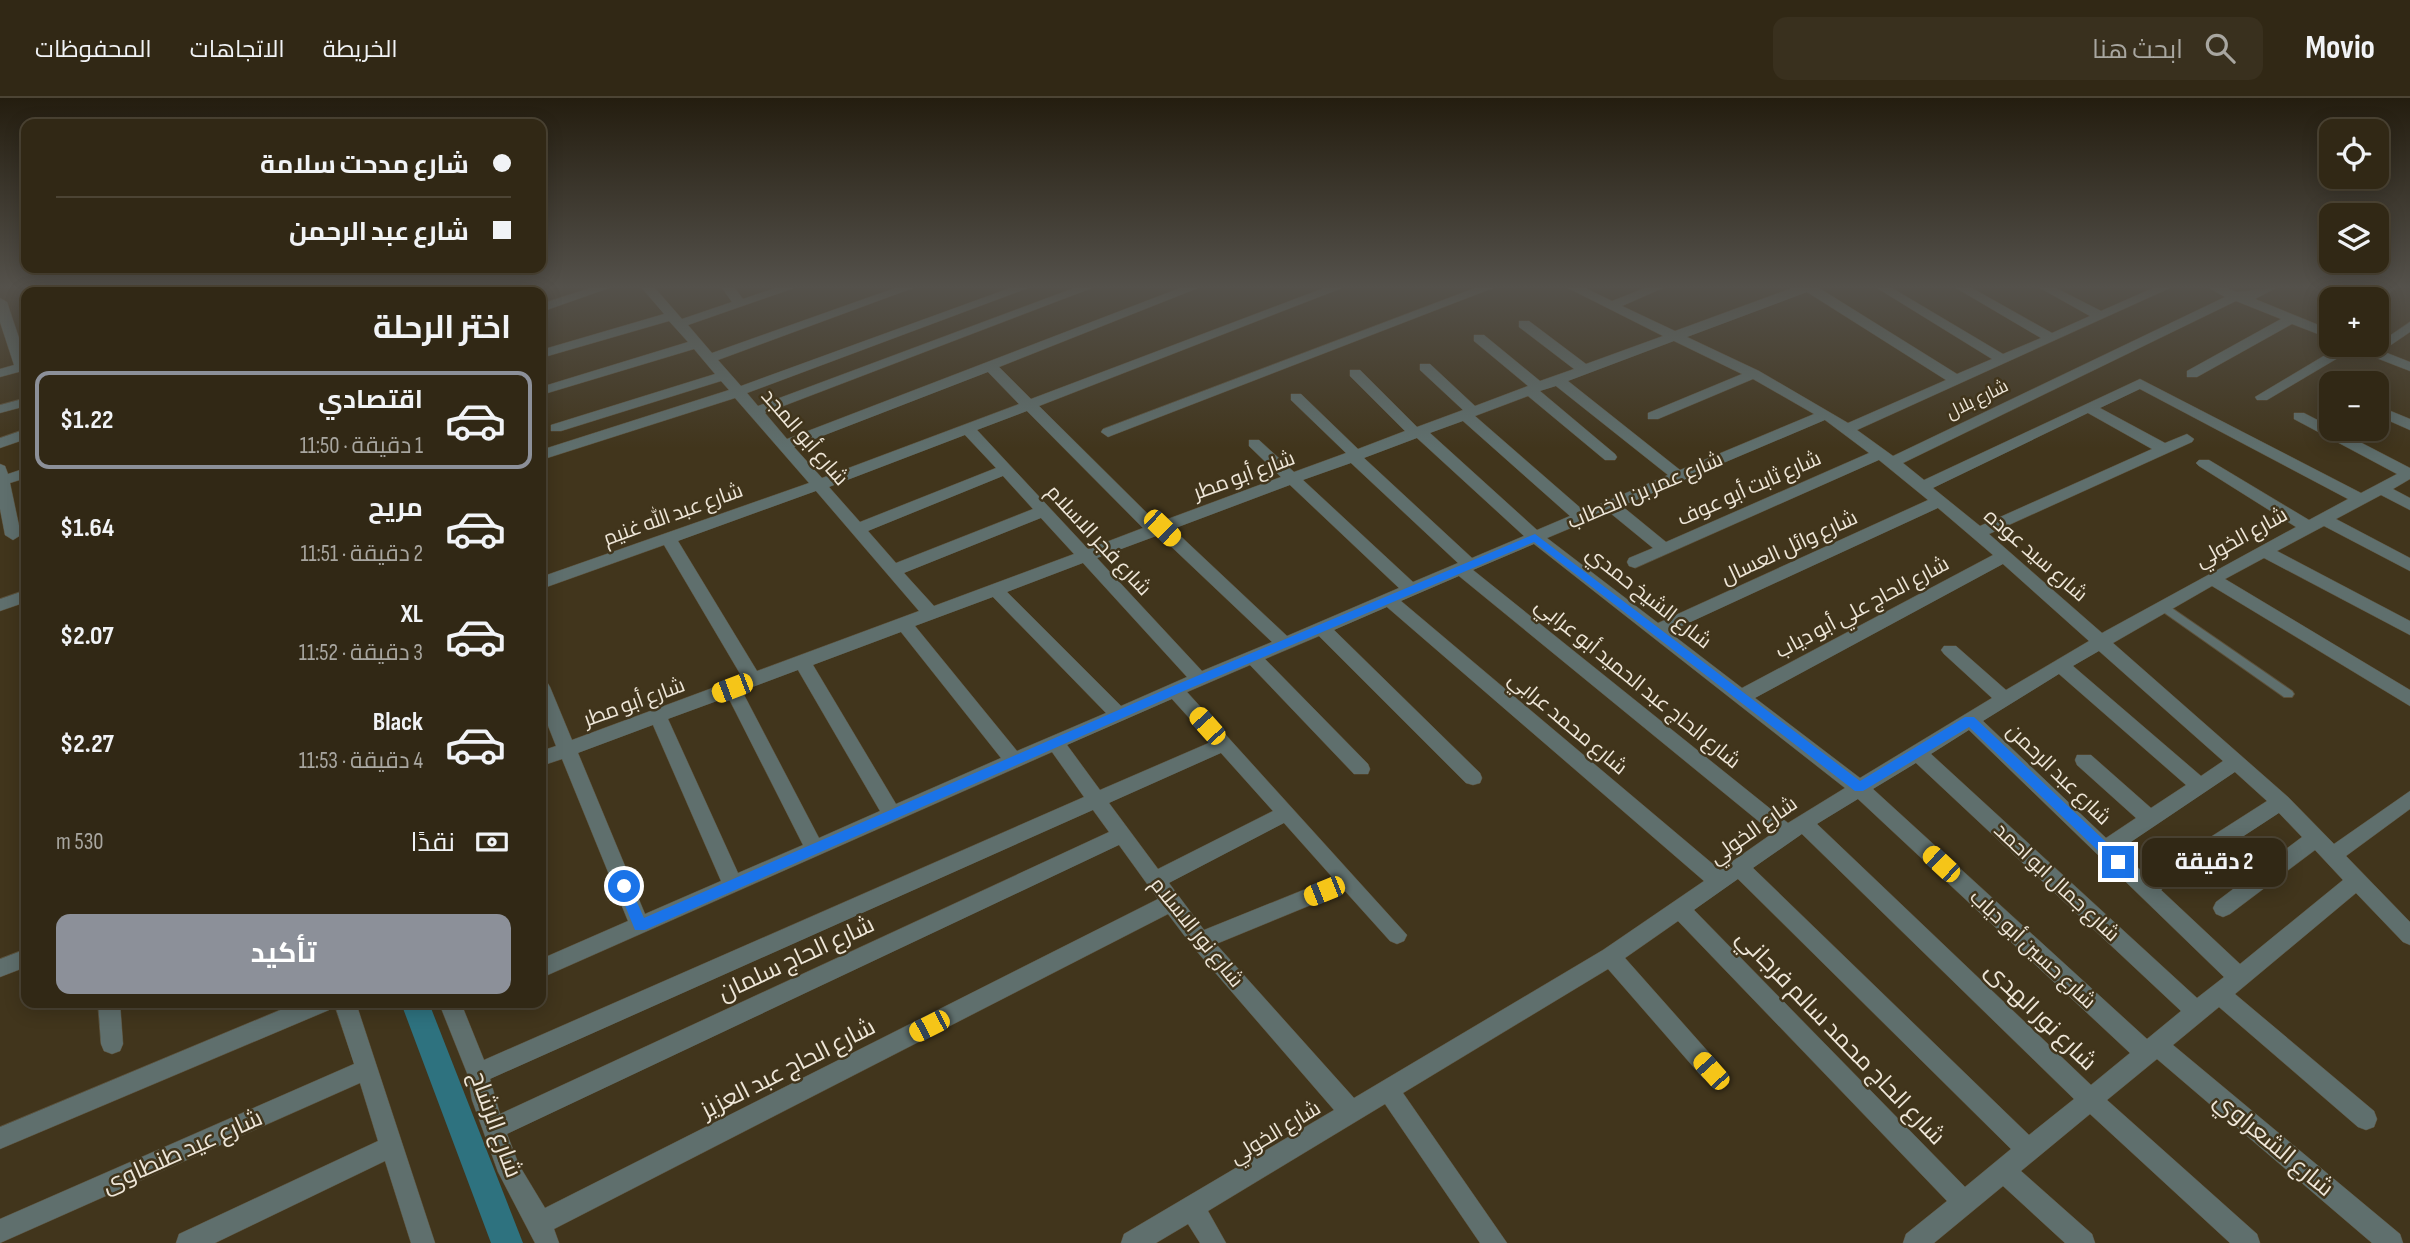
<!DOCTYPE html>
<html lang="ar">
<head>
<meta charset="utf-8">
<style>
	:root { --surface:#312815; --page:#39301e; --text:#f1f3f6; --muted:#a8a6a0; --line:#4c4434; --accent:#8c9099 }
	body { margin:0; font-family:"Sofia Sans Condensed",Cairo,sans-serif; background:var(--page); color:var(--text); direction:rtl; height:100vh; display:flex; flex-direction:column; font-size:26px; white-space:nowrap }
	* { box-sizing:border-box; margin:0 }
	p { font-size:23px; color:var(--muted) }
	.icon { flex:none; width:38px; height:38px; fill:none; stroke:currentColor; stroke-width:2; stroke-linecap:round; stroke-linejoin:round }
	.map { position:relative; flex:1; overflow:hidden; direction:ltr }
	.side { position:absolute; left:21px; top:189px; width:525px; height:721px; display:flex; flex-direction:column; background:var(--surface); border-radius:14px; box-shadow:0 4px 18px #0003,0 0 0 2px var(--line); direction:rtl }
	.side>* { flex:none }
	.hud { position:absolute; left:21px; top:21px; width:525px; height:154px; border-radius:14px; box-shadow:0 4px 18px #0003,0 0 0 2px var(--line); direction:rtl; display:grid; align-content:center; height:154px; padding:0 35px; background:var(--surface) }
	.tools { position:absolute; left:2319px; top:21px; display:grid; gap:14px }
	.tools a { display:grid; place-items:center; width:70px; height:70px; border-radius:14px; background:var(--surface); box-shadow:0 4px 18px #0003,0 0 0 2px var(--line); font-size:35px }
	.end { position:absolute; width:32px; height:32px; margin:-16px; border:9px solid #1a73e8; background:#fff; box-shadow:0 0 0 4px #fff }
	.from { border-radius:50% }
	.bubble { position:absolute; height:49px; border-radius:14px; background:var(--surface); box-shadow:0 4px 18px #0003,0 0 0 2px var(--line); font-size:23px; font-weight:700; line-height:49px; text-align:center; direction:rtl }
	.car { position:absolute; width:21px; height:42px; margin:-21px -10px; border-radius:9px; box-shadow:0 0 5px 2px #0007; background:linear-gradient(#f5c518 24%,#345 0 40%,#f5c518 0 76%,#345 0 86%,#f5c518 0) }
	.hud b { display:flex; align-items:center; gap:24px; height:66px; font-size:26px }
	.hud b+b { border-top:2px solid var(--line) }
	.hud i { width:18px; height:18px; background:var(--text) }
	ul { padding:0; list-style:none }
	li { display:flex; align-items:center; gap:21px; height:98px; margin:0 14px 10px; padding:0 21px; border:4px solid transparent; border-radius:14px }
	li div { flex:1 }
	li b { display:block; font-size:26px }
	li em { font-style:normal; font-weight:700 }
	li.on { border-color:var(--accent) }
	li>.icon { width:63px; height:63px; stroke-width:1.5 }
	h2 { padding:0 35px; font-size:32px; line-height:84px }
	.pay { display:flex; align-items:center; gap:18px; height:77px; padding:0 35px; font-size:26px }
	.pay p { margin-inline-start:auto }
	.cta { display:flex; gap:14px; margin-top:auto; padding:14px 35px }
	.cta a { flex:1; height:80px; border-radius:14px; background:var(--accent); color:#fff; font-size:28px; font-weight:700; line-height:80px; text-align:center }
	header { display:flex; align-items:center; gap:42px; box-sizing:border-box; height:98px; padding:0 35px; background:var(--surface); border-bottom:2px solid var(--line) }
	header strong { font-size:33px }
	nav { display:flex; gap:38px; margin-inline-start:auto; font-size:24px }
	.search { width:490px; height:63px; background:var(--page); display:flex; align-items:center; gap:18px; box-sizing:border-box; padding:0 24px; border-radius:14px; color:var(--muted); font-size:26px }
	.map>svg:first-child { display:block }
</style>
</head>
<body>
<header>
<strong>Movio</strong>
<div class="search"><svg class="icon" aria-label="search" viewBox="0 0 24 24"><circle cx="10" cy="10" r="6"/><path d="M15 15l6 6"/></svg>ابحث هنا</div>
<nav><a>الخريطة</a><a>الاتجاهات</a><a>المحفوظات</a></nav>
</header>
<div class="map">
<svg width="2410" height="1145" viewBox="0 0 2410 1145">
	<rect width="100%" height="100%" fill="#41351c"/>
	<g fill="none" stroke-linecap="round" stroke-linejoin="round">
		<!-- canal -->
		<g fill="#2e727f" fill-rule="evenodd">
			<polygon points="130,190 146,190 148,194 132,194"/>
			<polygon points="401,905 429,905 523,1145 491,1145"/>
		</g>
		<!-- service casing -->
		<g stroke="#5d513a" stroke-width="2">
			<polygon id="service" points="2163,504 2292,593 2294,596 2292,599 2284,599 2159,511 2157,508 2159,505"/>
		</g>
		<!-- minor casing -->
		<g stroke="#5d513a" stroke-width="1">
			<g id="minor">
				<polygon points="99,190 112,190 113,194 100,194"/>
				<polygon points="171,190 191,190 185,194 166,194"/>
				<polygon points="453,190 474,190 467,194 447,194"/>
				<polygon points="590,190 609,190 541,214 541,206"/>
				<path d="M642,190H655L682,221L732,204L722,190H735L743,201L775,190H794L688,227L712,255L895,190H913L718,262L741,288L1010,190H1028L747,295L758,308L1074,190H1092L765,315L787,341L1180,190H1198L999,269L1031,301L1324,190H1342L1039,308L1157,425L1281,379L1249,348V342H1259L1294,374L1346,355L1291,302V296H1301L1358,351L1405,333L1350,278V272H1360L1417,329L1463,312L1420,272V266H1430L1475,308L1528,288L1474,243V237H1484L1540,283L1574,271L1519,229V223H1529L1586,266L1663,238L1568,190H1585L1612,203L1645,190H1663L1622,208L1675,233L1792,190H1819L1957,276L1992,261L1877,190H1892L2003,256L2041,240L1956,190H1972L2052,235L2090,218L2040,190H2056L2101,213L2153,190H2170L1857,332L1893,358L2225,199L2209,190H2227L2237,194L2276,190L2255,201L2331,232V241L2292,226L2197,279H2187V273L2281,221L2236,203L1903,365L1924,382L2140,281L2361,395L2397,376L2294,321V315H2304L2410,370V381L2393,391L2410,400V412L2381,397L2336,421L2410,460V473L2324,428L2277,453L2410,523V537L2264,460L2225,481L2410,592V608L2212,488L2113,545L2288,699L2334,746L2410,693V711L2346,758L2410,824V847L2403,844L2356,795L2235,896L2374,1013L2377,1021L2374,1029L2366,1032L2358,1029L2219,909L2173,947L2400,1136L2403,1145H2372L2157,961L2107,1002L2257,1136L2260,1145H2230L2090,1016L2021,1073L2092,1136L2095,1145H2065L2003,1088L1934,1145H1903L1906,1136L1947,1103L1678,823L1625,860L1719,966L1722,973L1719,980L1711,983L1703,980L1608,871L1403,995L1507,1145H1480L1385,1006L1208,1113L1226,1145H1200L1188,1126L1156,1145H1121L1124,1136L1334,1012L1193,849L1168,816L554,1131L559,1145H535L498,1074L472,1002L467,975L439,905H461L484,962L1084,699L1052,654L541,880V861L628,823L562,661L541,668V653L556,648L541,610V582L547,584L550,589L572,642L742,579L664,447L541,491V479L809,385L735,300L541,362V352L729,292L721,283L561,333H551V327L715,276L694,251L541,297V289L688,244L669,223L541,260V252L664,216ZM1807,194L1946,282L1848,325L1759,273L1687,239ZM1674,243L1742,276L1648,315V321H1658L1753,281L1814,316L1680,372L1568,283ZM988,274L1019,306L822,380L794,349ZM1556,288L1668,377L1584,413L1475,318L1528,298L1605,362H1615L1617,359L1615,356L1540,293ZM2140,291L2348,401L2309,422L2209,362H2199L2196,365L2199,368L2296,429L2102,535L1989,436L2192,344L2194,341L2187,336L2165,345L2100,310ZM1027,313L1143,430L1088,451L977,332ZM2088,315L2152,351L1980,428L1933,390ZM1825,322L1869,355L1666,444L1622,408ZM1463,323L1570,418L1537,432L1430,335ZM965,337L996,370L860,424L829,389ZM1417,340L1524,438L1472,460L1364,360ZM1879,362L1928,402L1658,525L1547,440L1609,414L1653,450L1629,460L1627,464L1629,468L1635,470ZM1351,365L1458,465L1413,484L1303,382ZM1003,378L1033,411L896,465L868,433ZM1290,387L1399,490L1287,538L1173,431ZM816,393L919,513L757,573L678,443ZM1938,410L1993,457L1742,590L1669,534ZM1041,420L1074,456L934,508L904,475ZM1159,437L1272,544L1202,573L1097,460ZM1534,446L1845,690L1788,725L1473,472ZM1083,465L1187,579L1121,608L1007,494ZM2003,466L2089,543L2006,592L1956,548H1944L1941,552L1944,556L1992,600L1860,680L1755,600ZM1459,478L1773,735L1720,772L1401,503ZM993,499L1106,615L1017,653L915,528ZM1387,509L1704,783L1603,852L1354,1000L1216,846L1345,793L1390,843L1397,846L1404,843L1407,837L1187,594L1250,567L1354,676H1368L1370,671L1368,666L1265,561L1319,538L1466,685L1473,687L1480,685L1482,680L1480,675L1334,532ZM901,534L1001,660L896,706L813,567ZM2099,553L2223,663L2201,678L2073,568ZM798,572L880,713L819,740L742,593ZM2059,576L2186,687L2151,710L2091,657H2077L2075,662L2077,667L2136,720L2106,740L1983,623ZM728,599L803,747L738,775L668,621ZM1172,601L1211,644L1100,692L1067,647ZM653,627L721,783L645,816L578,655ZM1969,632L2224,879L2197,900L1931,656ZM1221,655L1273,713L1158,771L1109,705ZM1916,665L2181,913L2147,941L1873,691ZM2235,674L2267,703L2148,779L2119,752ZM1858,701L2130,955L2091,987L1817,726ZM1093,712L1109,734L500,1016L490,981ZM2279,715L2302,739L2216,804L2213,810L2216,816L2223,819L2230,816L2315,752L2343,782L2240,866L2161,792ZM1284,725L1333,780L1204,832L1169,785ZM1802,736L2074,1001L2029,1037L1753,770ZM1119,747L1158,801L545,1110L519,1067L507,1036ZM1738,781L2011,1051L1965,1089L1694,812Z"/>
				<polygon points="1475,190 1493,190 1113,337 1108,339 1101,334 1103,331"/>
				<polygon points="2381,190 2396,190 2378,204 2376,201 2367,201"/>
				<polygon points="0,200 7,204 26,261 26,272 0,279 0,271 14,267 0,224"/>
				<polygon points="2410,224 2410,234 2382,253 2410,264 2410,273 2353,251 2267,302 2257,302 2255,299 2342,247 2376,247"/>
				<polygon points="26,300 26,308 0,315 0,307"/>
				<polygon points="2376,307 2410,321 2410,332 2376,317"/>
				<polygon points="26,331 26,341 0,350 0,340"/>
				<polygon points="0,366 5,368 8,376 26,370 26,380 10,385 21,437 13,442 5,437 0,411"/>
				<polygon points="26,492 26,504 0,513 0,501"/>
				<polygon points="26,851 26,869 0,879 0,861"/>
				<polygon points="98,905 120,905 123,946 120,953 112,956 104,953 101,946"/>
				<polygon points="297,905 332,905 329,912 0,1051 0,1029"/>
				<polygon points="334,905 356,905 435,1145 411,1145 385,1063 215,1145 176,1145 179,1136 378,1043 360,985 0,1145 0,1121 354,966"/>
			</g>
		</g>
		<!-- service -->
		<use href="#service" fill="#5f6f6d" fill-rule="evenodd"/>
		<!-- minor -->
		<use href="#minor" fill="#5f6f6d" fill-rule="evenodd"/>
	</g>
	<!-- sky -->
	<linearGradient id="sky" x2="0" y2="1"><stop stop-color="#241d0f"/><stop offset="0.54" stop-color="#54514b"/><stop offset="1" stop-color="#54514b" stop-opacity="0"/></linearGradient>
	<rect width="2410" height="350" fill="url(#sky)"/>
	<!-- route -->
	<polygon fill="#1a73e8" points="1535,436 1860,683 1965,619 1974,619 2123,760 2123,768 2114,768 1969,629 1863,693 1855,693 1534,444 1179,595 645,832 635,832 617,788 619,784 628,784 644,820 1171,589"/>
	<g text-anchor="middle" stroke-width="5" stroke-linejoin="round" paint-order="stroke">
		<!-- far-street labels -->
		<g font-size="18" fill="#eee6d8" stroke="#41351c">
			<text transform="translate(1977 301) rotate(-26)" y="6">شارع بلال</text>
		</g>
		<!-- street labels -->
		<g font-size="21" fill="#eee6d8" stroke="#41351c">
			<text transform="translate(805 339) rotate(49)" y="7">شارع أبو المجد</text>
			<text transform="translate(1244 377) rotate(-20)" y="7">شارع أبو مطر</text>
			<text transform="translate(1749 390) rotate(-24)" y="7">شارع ثابت أبو عوف</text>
			<text transform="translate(1645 392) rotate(-23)" y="7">شارع عمر بن الخطاب</text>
			<text transform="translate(673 416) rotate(-20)" y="7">شارع عبد الله غنيم</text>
			<text transform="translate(2241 439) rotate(-29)" y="7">شارع الخولي</text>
			<text transform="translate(1099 442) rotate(47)" y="7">شارع فجر الاسلام</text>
			<text transform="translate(1789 449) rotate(-25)" y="7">شارع وائل العسال</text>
			<text transform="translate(2036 457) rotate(41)" y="7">شارع سيد عوده</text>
			<text transform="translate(1649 499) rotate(38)" y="7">شارع الشيخ حمدي</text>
			<text transform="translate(1862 509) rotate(-28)" y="7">شارع الحاج علي أبو دياب</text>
			<text transform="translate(1638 585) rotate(39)" y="7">شارع الحاج عبد الحميد أبو عرابي</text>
			<text transform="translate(634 604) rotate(-20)" y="7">شارع أبو مطر</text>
			<text transform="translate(1568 625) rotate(40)" y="7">شارع محمد عرابي</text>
			<text transform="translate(2059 676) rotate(44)" y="7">شارع عبد الرحمن</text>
			<text transform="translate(1753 732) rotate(-35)" y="7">شارع الخولي</text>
			<text transform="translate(2057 784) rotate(43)" y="7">شارع جمال ابو احمد</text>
			<text transform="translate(1197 834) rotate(51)" y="7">شارع نور الاسلام</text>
			<text transform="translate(2033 851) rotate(43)" y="7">شارع حسين أبو دياب</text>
			<text transform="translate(1275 1034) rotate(-31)" y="7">شارع الخولي</text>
		</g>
		<!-- near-street labels -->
		<g font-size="24" fill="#eee6d8" stroke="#41351c">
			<text transform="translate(796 860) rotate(-25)" y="8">شارع الحاج سلمان</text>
			<text transform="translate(2041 918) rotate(44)" y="8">شارع نور الهدى</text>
			<text transform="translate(1841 939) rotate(46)" y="8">شارع الحاج محمد سالم فرجاني</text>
			<text transform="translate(788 970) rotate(-27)" y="8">شارع الحاج عبد العزيز</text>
			<text transform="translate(496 1026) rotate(70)" y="8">شارع الرشاح</text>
			<text transform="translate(2274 1046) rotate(40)" y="8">شارع الشعراوي</text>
			<text transform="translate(182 1053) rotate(-24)" y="8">شارع عيد طنطاوى</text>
		</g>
	</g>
</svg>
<div class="tools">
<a><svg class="icon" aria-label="locate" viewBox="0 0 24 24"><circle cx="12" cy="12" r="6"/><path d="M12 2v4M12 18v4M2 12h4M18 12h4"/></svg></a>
<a><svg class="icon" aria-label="layers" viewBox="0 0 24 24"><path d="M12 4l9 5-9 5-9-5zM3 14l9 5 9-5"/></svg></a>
<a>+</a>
<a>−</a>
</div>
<i class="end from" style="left:624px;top:788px"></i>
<i class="end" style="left:2118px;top:764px"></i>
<div class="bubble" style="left:2142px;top:740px;width:144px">2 دقيقة</div>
<i class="car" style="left:1162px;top:430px;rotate:134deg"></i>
<i class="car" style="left:732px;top:590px;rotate:249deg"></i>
<i class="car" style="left:1207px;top:628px;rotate:318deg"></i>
<i class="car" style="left:1941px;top:766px;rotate:313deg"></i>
<i class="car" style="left:1324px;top:793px;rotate:248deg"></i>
<i class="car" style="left:929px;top:928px;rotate:243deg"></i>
<i class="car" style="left:1711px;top:973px;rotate:318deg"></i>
<div class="hud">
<b><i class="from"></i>شارع مدحت سلامة</b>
<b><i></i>شارع عبد الرحمن</b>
</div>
<section class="side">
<h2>اختر الرحلة</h2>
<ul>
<li class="on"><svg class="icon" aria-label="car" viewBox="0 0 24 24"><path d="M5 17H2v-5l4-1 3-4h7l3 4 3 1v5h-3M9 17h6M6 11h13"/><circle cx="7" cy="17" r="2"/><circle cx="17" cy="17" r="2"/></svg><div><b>اقتصادي</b><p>1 دقيقة · 11:50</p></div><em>$1.22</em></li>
<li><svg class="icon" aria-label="car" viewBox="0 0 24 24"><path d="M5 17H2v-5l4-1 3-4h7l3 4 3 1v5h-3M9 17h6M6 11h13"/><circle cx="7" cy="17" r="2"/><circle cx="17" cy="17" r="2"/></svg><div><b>مريح</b><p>2 دقيقة · 11:51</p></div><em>$1.64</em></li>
<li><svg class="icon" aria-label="car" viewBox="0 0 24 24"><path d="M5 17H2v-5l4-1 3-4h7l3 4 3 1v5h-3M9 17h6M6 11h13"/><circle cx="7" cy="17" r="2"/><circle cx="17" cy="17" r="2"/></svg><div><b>XL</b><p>3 دقيقة · 11:52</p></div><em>$2.07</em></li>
<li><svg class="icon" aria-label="car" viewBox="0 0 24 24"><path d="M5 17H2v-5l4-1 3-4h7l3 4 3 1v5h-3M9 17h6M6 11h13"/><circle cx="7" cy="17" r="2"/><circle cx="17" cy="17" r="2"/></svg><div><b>Black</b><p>4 دقيقة · 11:53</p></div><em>$2.27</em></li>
</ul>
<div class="pay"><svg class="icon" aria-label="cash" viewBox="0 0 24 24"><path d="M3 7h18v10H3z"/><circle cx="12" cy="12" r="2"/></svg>نقدًا<p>530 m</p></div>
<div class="cta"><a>تأكيد</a></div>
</section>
</div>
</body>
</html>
